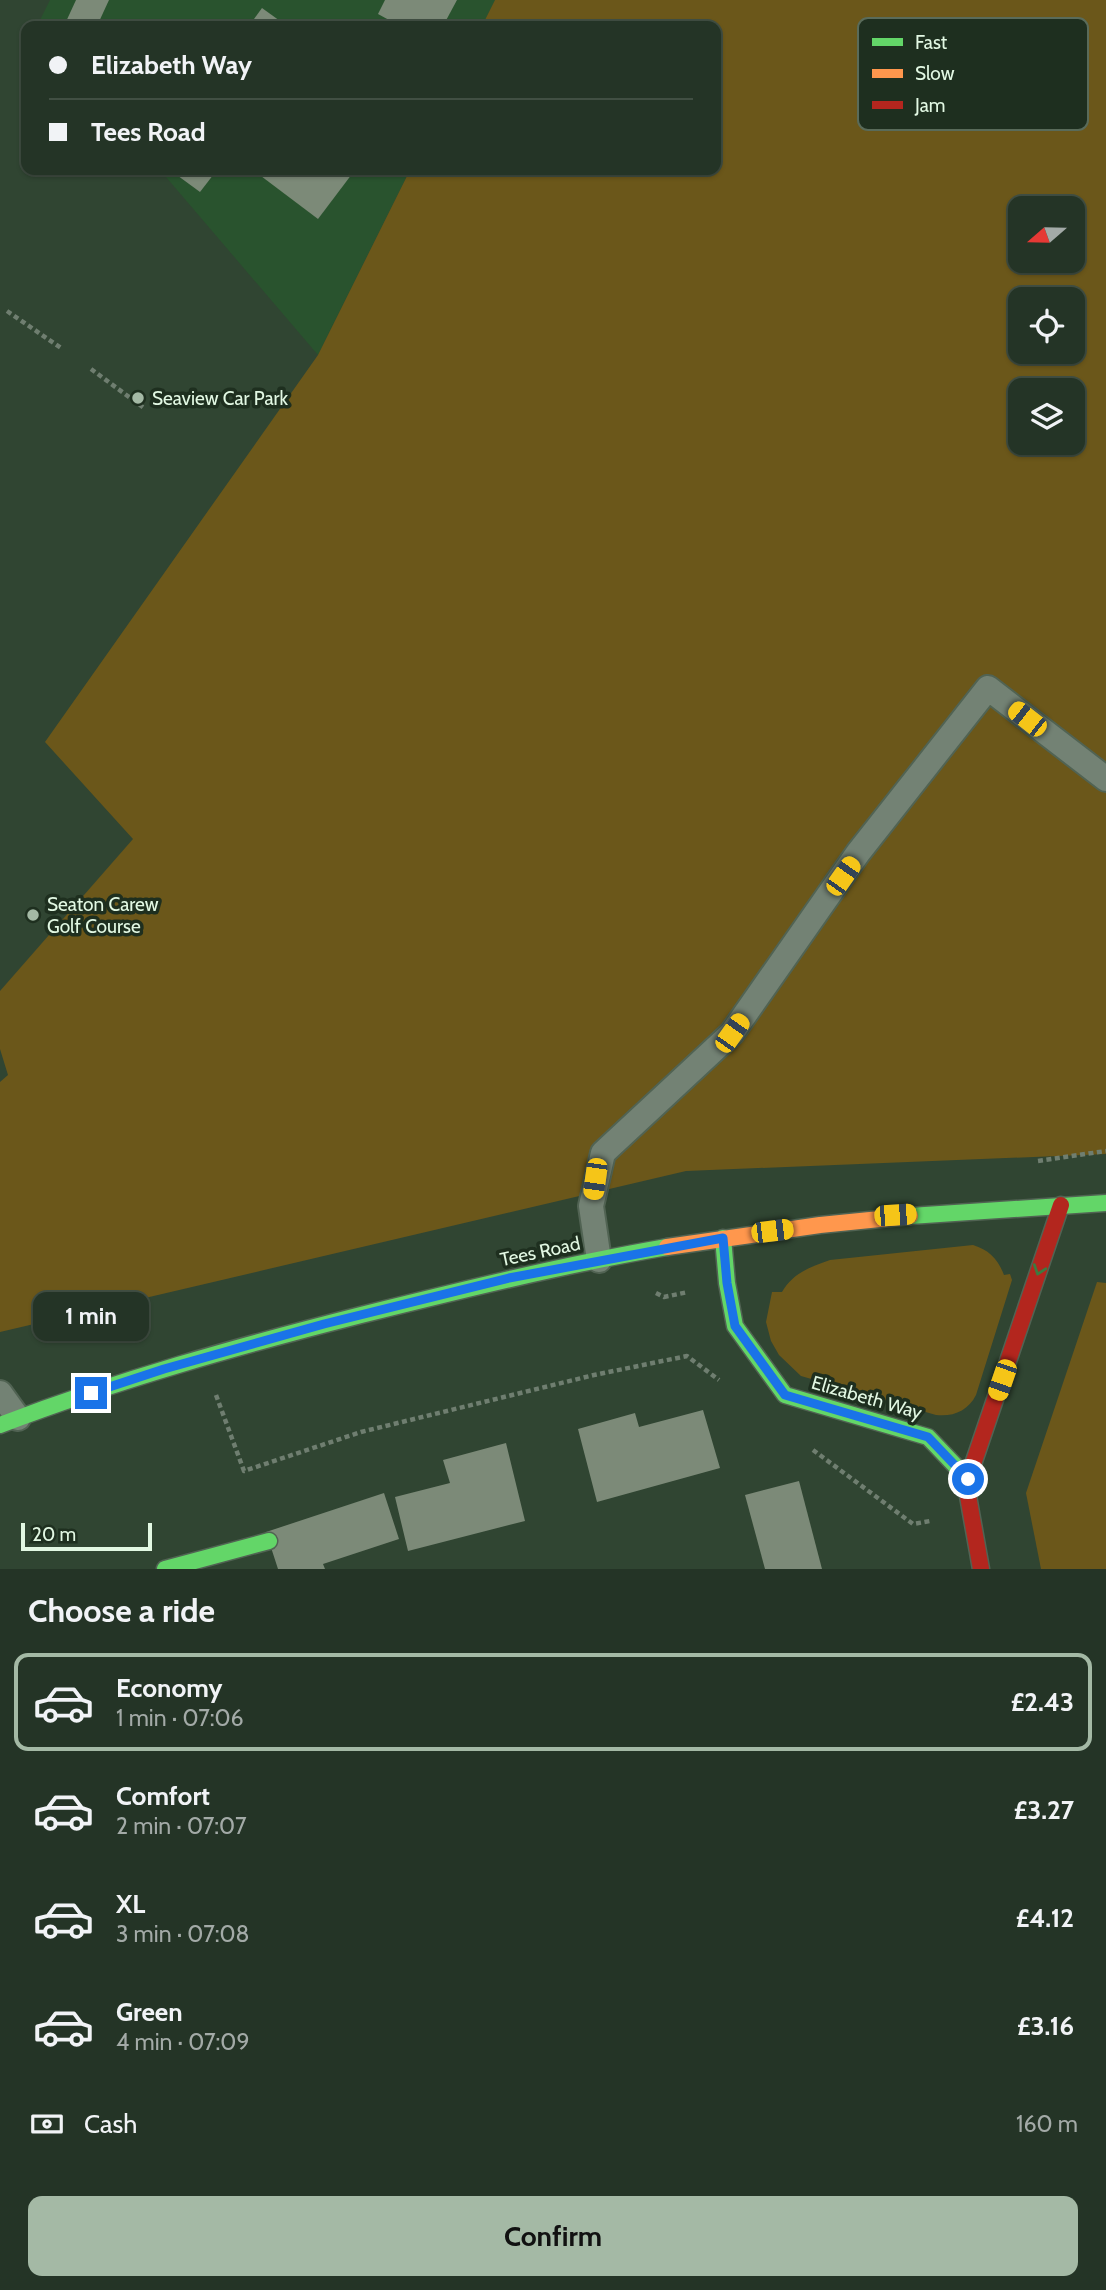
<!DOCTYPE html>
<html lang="en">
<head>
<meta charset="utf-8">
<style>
	:root { --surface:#243426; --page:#2c3c2e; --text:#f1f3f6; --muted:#a3aaa7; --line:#414f43; --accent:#a4b9a5 }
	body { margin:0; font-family:Cabin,sans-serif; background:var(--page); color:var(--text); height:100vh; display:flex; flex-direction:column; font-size:26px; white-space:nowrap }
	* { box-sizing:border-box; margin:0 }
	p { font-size:23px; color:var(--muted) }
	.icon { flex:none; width:38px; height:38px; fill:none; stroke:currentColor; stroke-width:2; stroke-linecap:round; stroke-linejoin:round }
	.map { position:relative; height:1569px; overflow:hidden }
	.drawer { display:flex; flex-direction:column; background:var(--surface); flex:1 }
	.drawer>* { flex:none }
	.top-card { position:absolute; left:21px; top:21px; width:700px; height:154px; border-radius:14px; box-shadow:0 2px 5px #0004,0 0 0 2px var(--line); display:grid; align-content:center; height:154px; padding:0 28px; background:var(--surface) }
	.needle { width:46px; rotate:250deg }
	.buttons { position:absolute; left:1008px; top:196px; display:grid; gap:14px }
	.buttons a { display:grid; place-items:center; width:77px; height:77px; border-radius:14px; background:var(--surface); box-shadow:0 2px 5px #0004,0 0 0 2px var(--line); font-size:35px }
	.scale { position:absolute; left:21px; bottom:18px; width:131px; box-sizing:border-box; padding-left:7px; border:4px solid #e2f8e3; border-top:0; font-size:19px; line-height:24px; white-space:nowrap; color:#e2f8e3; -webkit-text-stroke:5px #1e2f1f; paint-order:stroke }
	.end { position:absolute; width:32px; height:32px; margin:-16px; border:9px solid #1a73e8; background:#fff; box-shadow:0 0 0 4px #fff }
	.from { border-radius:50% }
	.bubble { position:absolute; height:49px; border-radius:14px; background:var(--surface); box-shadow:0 2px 5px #0004,0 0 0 2px var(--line); font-size:23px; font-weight:700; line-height:49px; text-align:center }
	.car { position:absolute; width:21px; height:42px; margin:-21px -10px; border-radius:9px; box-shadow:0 0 5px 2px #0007; background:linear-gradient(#f5c518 24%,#345 0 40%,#f5c518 0 76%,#345 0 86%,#f5c518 0) }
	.top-card b { display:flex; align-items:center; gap:24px; height:66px; font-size:26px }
	.top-card b+b { border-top:2px solid var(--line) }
	.top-card i { width:18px; height:18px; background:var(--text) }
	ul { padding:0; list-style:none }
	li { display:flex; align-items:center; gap:21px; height:98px; margin:0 14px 10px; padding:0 14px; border:4px solid transparent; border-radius:14px }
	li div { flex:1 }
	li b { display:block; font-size:26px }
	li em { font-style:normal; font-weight:700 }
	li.active { border-color:var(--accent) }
	li>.icon { width:63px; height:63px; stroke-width:1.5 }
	h2 { padding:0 28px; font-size:32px; line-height:84px }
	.pay { display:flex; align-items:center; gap:18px; height:77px; padding:0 28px; font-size:26px }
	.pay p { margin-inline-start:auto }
	.action { display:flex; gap:14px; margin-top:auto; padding:14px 28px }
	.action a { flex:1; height:80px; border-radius:14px; background:var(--accent); color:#111; font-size:28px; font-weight:700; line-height:80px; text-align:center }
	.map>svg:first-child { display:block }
</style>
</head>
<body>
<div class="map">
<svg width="1106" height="1569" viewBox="0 0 1106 1569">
	<rect width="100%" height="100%" fill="#304532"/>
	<!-- built -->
	<g fill="#29532e">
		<polygon points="50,0 495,0 482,26 37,26"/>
		<polygon points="160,170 410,170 318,355"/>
	</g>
	<!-- green -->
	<g fill="#6b571a" fill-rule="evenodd">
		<path d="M495,0H1106V1154L686,1171L0,1332V1082L8,1075L0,1049V991L133,839L45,742L318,355L410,170H716V26H482ZM1020,208H1073V261H1020ZM1020,299H1073V352H1020ZM1020,390H1073V443H1020Z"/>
		<path d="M973,1245C989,1250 998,1259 1004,1275L1010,1274L1012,1280L976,1395C968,1411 953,1417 936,1415L801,1376L779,1355L771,1341L766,1322L772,1292H782C793,1273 810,1267 830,1260Z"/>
		<polygon points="1097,1282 1106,1283 1106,1569 1041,1569 1026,1493"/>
	</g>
	<!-- building -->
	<g fill="#7c8a78">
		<polygon points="76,0 109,0 97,26 64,26"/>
		<polygon points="385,0 457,0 443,26 400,26 378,14"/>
		<polygon points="262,8 287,26 249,26"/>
		<polygon points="170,170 217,170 200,192"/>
		<polygon points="253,170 355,170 318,219"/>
		<polygon points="703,1410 720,1468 597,1502 578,1429 635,1413 639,1427"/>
		<polygon points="506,1443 525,1521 408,1551 395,1497 450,1483 443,1460"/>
		<polygon points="799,1481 822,1569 765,1569 745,1495"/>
		<polygon points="384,1493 399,1539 323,1564 325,1569 278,1569 266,1532"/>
	</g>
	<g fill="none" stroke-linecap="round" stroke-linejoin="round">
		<!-- lane casing -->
		<g stroke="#516353" stroke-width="28">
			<g id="lane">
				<polyline points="599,1260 591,1206 603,1153 732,1033 858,853 988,688 1106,779"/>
				<polyline points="0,1393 18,1418"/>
			</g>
		</g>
		<!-- fast casing -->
		<g stroke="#516353" stroke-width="19">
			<g id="fast">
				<polyline points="910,1216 1106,1203"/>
				<polyline points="723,1238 727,1283 735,1326 785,1395 928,1437 968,1479"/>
				<path d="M0,1425C118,1380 239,1346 361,1315C462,1290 563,1265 667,1247"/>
				<polyline points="165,1569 269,1541"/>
			</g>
		</g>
		<!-- slow casing -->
		<g stroke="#516353" stroke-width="19">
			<polyline id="slow" points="667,1247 820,1225 910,1216"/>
		</g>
		<!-- jam casing -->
		<g stroke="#516353" stroke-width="19">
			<polyline id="jam" points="981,1569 965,1479 968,1479 1061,1205"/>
		</g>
		<!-- path -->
		<g stroke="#6f7e70" stroke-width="4.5" stroke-dasharray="5 3.5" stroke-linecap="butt">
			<polyline points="7,311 61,348"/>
			<polyline points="91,369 144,408"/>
			<polyline points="1038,1161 1106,1151"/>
			<polyline points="656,1293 664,1297 688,1292"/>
			<polyline points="216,1395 244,1471 361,1432 594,1375 687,1356 719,1380"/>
			<polyline points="813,1450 913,1524 930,1521"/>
		</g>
		<!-- lane -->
		<use href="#lane" stroke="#738274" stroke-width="24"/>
		<!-- fast -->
		<use href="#fast" stroke="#63d668" stroke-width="16"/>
		<!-- slow -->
		<use href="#slow" stroke="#ff974d" stroke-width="16"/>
		<!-- jam -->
		<use href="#jam" stroke="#b3261e" stroke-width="16"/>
	</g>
	<!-- one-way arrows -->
	<defs><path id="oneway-chevron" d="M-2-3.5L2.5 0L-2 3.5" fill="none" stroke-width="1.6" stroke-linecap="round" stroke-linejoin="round" transform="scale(1.75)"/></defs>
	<use stroke="#3d7a40" href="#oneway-chevron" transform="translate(1039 1270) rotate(109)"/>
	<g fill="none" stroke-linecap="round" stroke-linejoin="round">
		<!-- route -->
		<polyline stroke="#1a73e8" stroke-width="9" points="91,1393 164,1369 324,1324 509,1278 723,1238 727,1283 735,1326 785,1395 928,1437 968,1479"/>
	</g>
	<!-- markers -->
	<g fill="#a4b9a5" stroke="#1e2f1f" stroke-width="2.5">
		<circle cx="138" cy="398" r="7"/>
		<circle cx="33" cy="915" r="7"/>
	</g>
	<g text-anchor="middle" stroke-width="7" stroke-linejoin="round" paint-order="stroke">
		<!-- poi labels -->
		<g font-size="19" fill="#e2f8e3" stroke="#1e2f1f" text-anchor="start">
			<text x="152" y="405">Seaview Car Park</text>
			<text x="47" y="911">Seaton Carew<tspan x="47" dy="22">Golf Course</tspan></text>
		</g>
		<!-- street labels -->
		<g font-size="19" fill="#e2f8e3" stroke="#1e2f1f">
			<text transform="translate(540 1251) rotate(-12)" y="7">Tees Road</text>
			<text transform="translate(867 1397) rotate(16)" y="7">Elizabeth Way</text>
		</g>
	</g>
	<!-- legend -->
	<rect x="858" y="18" width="230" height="112" rx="10" fill="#1e2f1f" stroke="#596b5a" stroke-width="2"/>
	<rect x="872" y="38" width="31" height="8" fill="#63d668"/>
	<rect x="872" y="69" width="31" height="9" fill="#ff974d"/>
	<rect x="872" y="101" width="31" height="8" fill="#b3261e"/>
	<g font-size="19" fill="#e2f8e3">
		<text x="915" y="49">Fast</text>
		<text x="915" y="80">Slow</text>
		<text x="915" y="112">Jam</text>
	</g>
</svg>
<div class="buttons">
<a><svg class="needle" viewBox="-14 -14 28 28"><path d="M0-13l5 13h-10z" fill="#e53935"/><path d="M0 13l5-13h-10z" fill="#a3aaa7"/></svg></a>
<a><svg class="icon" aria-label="locate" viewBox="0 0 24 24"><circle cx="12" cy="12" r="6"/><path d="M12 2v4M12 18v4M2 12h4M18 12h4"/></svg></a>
<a><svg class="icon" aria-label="layers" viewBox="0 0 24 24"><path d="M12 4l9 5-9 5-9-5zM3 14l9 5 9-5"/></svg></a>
</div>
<div class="scale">20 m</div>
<i class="end from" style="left:968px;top:1479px"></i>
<i class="end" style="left:91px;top:1393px"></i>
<div class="bubble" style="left:33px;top:1292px;width:116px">1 min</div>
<i class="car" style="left:1027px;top:719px;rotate:308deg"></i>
<i class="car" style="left:843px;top:876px;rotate:35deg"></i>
<i class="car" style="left:732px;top:1033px;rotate:35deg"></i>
<i class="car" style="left:595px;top:1179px;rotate:188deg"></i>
<i class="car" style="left:895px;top:1215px;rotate:86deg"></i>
<i class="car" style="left:772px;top:1231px;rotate:83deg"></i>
<i class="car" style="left:1002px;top:1380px;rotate:199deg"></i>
<div class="top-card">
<b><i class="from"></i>Elizabeth Way</b>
<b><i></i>Tees Road</b>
</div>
</div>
<section class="drawer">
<h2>Choose a ride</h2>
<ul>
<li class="active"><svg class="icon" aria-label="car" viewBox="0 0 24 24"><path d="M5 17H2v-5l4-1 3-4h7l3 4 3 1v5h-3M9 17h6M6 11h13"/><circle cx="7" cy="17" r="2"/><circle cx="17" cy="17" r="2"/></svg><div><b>Economy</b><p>1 min · 07:06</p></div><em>£2.43</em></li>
<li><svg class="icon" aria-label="car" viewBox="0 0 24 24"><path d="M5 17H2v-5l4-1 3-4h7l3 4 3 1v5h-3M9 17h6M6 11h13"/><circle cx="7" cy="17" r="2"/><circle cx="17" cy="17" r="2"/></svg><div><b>Comfort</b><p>2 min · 07:07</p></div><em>£3.27</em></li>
<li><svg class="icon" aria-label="car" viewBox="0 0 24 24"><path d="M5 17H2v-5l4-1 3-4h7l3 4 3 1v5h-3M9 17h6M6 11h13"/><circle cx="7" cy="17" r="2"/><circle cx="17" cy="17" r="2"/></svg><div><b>XL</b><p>3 min · 07:08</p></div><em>£4.12</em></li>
<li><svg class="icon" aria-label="car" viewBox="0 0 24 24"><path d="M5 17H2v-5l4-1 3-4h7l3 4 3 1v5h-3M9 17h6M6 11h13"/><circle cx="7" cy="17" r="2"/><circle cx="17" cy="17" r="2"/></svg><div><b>Green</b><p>4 min · 07:09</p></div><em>£3.16</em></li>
</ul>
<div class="pay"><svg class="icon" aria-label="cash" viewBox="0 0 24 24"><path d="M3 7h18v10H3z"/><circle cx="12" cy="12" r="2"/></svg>Cash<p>160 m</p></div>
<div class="action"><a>Confirm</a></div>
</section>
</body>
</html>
